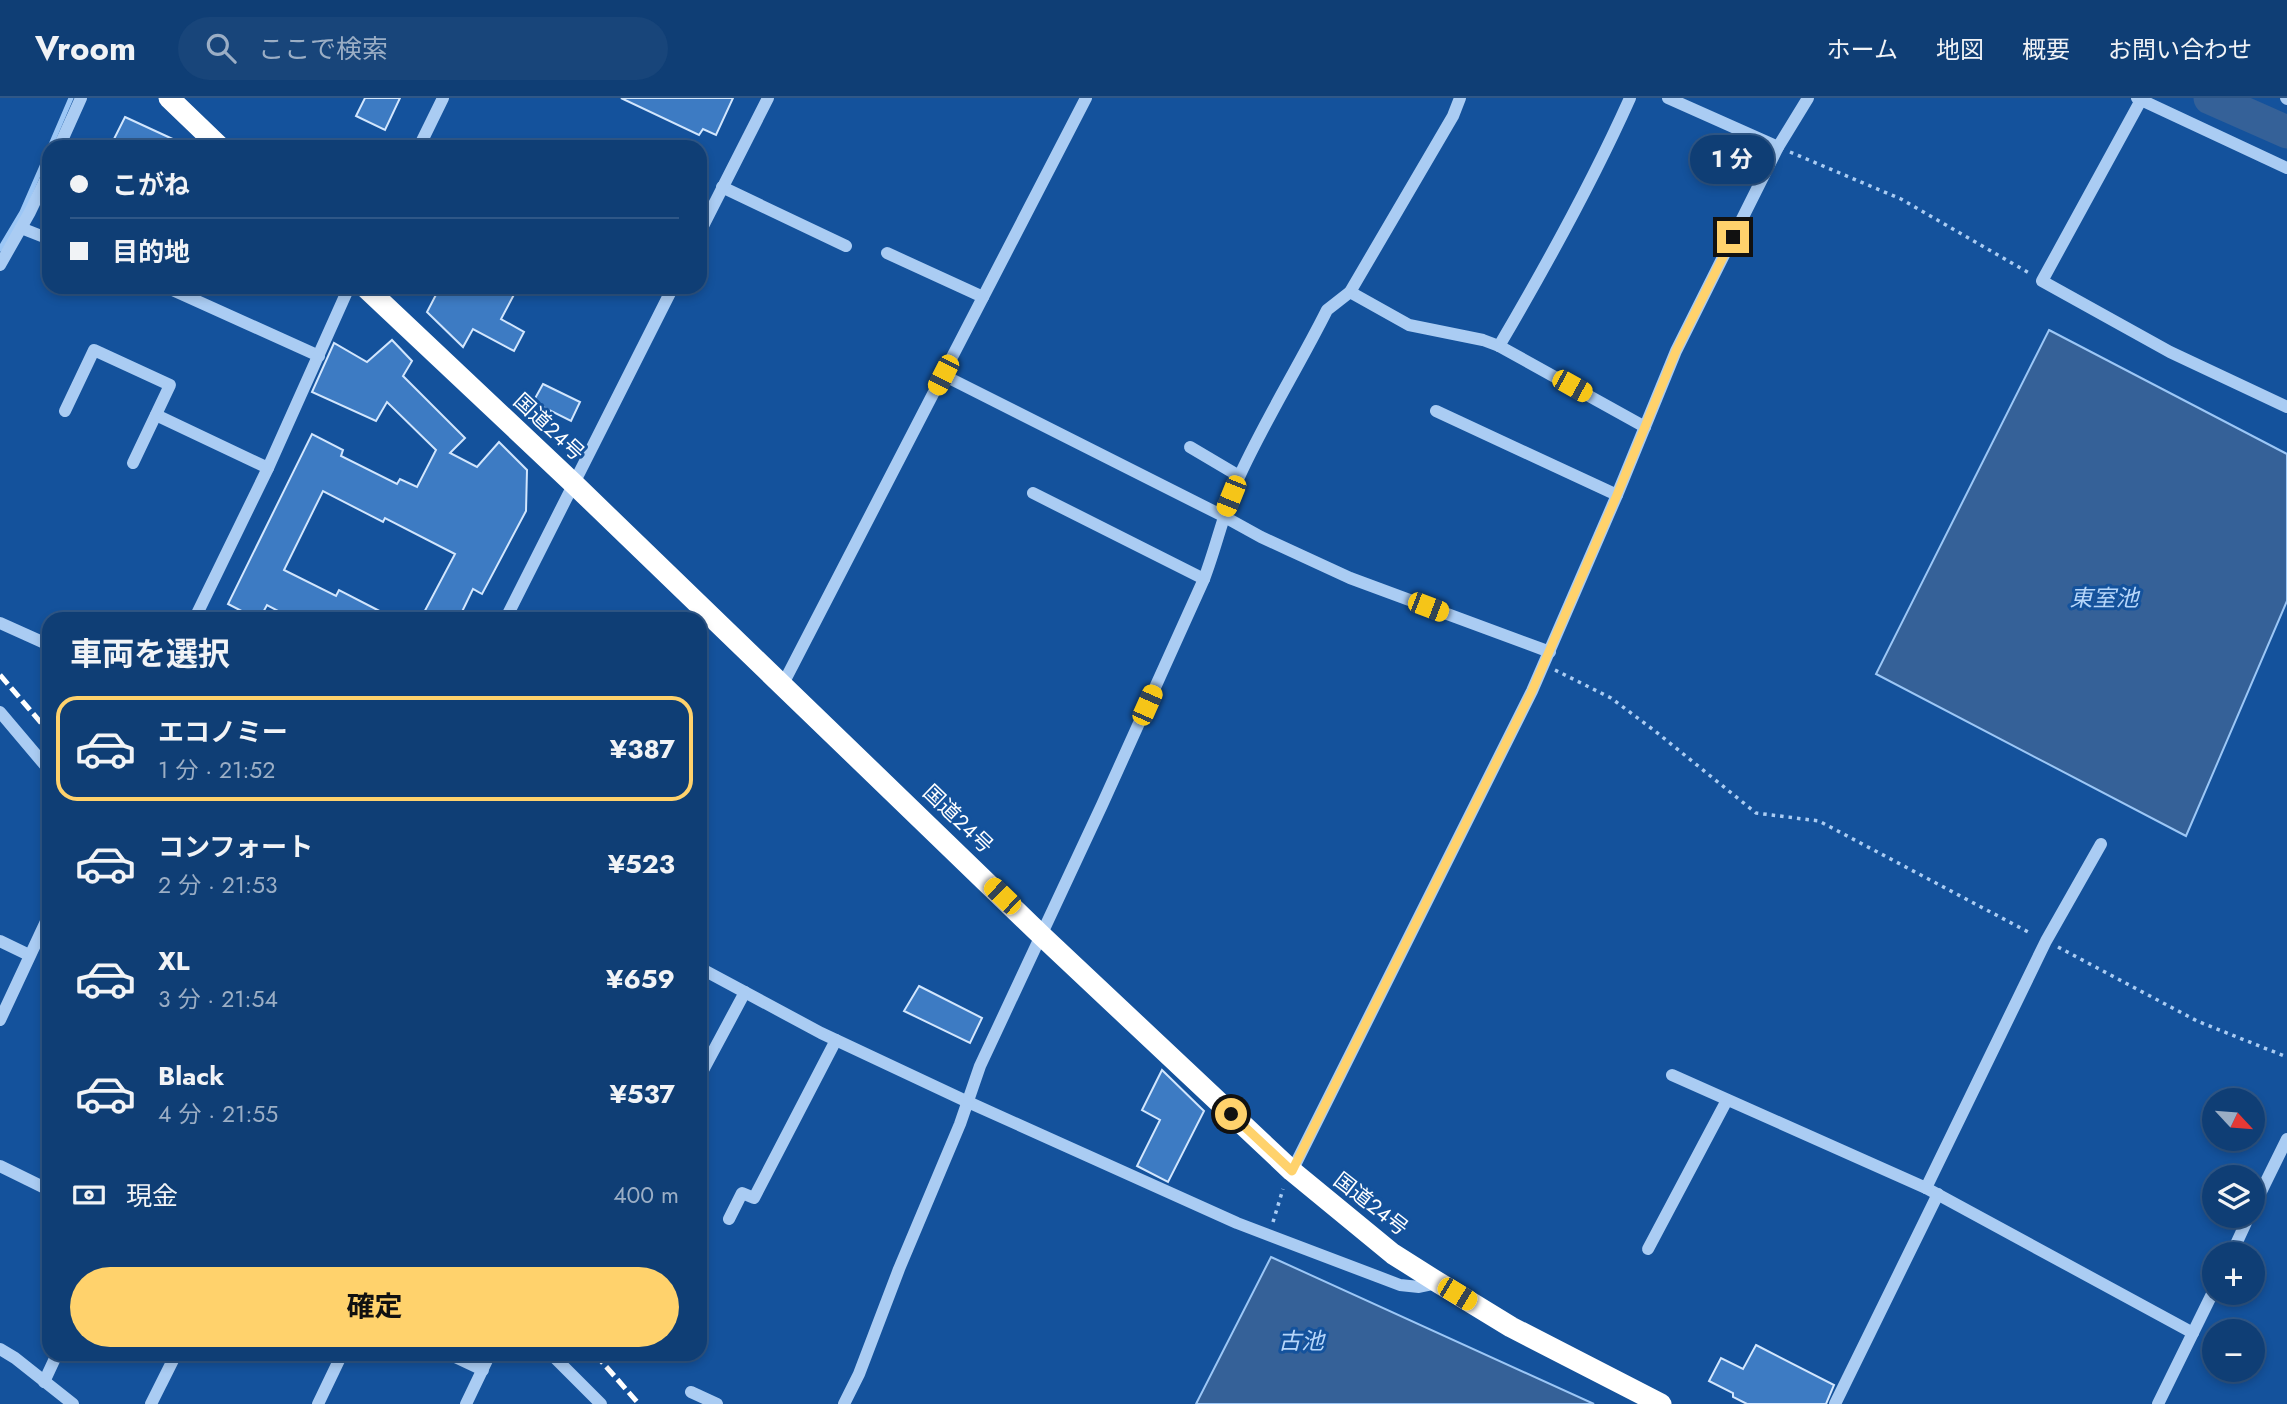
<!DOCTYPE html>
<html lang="ja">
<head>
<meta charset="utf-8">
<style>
	:root { --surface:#0f3e75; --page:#18457a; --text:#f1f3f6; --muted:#9baec5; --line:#2f5787; --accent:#ffd26c }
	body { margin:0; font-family:Jost,"Noto Sans JP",sans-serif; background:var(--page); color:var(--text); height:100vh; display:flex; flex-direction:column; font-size:26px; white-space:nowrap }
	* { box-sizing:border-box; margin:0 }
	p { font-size:23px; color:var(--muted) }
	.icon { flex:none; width:38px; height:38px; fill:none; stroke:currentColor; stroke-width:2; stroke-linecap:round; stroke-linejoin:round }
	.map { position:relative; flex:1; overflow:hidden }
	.drawer { position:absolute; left:42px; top:514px; width:665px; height:749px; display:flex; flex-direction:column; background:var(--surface); border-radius:21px; box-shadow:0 4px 10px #0003,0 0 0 2px var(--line) }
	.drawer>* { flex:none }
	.guide { position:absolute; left:42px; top:42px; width:665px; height:154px; border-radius:21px; box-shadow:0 4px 10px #0003,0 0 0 2px var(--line); display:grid; align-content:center; height:154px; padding:0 28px; background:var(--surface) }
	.needle { width:46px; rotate:116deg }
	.tools { position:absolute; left:2202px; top:990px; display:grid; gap:14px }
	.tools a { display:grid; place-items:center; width:63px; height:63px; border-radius:50%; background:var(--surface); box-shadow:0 4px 10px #0003,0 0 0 2px var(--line); font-size:35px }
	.end { position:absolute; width:32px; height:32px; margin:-16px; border:9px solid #ffd26c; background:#111; box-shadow:0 0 0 4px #111 }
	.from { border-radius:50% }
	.bubble { position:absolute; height:49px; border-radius:24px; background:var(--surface); box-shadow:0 4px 10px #0003,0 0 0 2px var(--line); font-size:23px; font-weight:700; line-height:49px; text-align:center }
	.car { position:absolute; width:21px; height:42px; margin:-21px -10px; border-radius:9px; box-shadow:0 0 5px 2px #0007; background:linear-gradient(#f5c518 24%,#345 0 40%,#f5c518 0 76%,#345 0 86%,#f5c518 0) }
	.guide b { display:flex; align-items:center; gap:24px; height:66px; font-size:26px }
	.guide b+b { border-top:2px solid var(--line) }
	.guide i { width:18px; height:18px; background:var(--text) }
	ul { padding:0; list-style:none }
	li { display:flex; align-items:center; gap:21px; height:105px; margin:0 14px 10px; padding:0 14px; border:4px solid transparent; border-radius:21px }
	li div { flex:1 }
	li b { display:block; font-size:26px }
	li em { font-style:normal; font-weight:700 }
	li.current { border-color:var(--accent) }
	li>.icon { width:63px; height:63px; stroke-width:1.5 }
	h2 { padding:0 28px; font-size:32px; line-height:84px }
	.pay { display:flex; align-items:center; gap:18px; height:77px; padding:0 28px; font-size:26px }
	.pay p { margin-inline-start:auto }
	.action { display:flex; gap:14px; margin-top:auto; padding:14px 28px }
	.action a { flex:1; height:80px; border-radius:42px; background:var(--accent); color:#111; font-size:28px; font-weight:700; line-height:80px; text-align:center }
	header { display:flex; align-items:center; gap:42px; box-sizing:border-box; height:98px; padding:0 35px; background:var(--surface); border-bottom:2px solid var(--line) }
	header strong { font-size:33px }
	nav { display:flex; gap:38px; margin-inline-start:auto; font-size:24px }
	.search { width:490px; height:63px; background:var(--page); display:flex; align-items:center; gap:18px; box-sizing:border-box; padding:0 24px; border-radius:38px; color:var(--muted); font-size:26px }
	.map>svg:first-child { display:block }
</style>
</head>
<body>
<header>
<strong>Vroom</strong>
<div class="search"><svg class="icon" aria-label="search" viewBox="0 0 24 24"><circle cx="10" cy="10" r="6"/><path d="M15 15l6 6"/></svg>ここで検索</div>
<nav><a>ホーム</a><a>地図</a><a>概要</a><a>お問い合わせ</a></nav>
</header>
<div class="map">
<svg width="2287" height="1306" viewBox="0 0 2287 1306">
	<rect width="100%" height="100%" fill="#14529c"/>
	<!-- water -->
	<g fill="#356198" stroke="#9cc7f6" stroke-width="2">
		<polygon points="2049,232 2287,356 2287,503 2186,738 1876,576"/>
		<polygon points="1271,1159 1594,1306 1196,1306"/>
	</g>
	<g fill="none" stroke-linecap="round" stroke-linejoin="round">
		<!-- stream -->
		<g stroke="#9cc7f6" stroke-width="5">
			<polyline points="50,49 71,0"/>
			<polyline points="0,151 22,114 49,52"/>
		</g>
		<!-- river -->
		<polyline stroke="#356198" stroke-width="33" points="2210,0 2287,34"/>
	</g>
	<!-- building -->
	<g fill="#3d7bc3" stroke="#d2e6fd" stroke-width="2">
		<polygon points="365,0 400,0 385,32 356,18"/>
		<polygon points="621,0 733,0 716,37 703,31 699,37"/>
		<polygon points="125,19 190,49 126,49 113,43"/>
		<polygon points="440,189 518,189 501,221 524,234 514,253 473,231 463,249 427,214"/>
		<polygon points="392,242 412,263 403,278 465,340 450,355 477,369 499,344 527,372 526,413 482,496 473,491 458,522 420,522 455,456 385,420 383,424 323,393 284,472 336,498 339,492 397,522 295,522 267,507 259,522 228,506 312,336 343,352 341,358 397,386 400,381 417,389 436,352 387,304 376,323 312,294 334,245 367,264"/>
		<polygon points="543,286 580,304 571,323 533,304"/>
		<polygon points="919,888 982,920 970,945 904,913"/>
		<polygon points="1162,972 1204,1013 1168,1084 1137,1068 1160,1022 1142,1012"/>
		<polygon points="1756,1247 1834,1287 1826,1306 1747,1306 1733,1299 1733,1295 1709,1283 1721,1260 1743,1271"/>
	</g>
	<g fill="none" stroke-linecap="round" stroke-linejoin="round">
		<!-- path -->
		<g stroke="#aaccf3" stroke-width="3.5" stroke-dasharray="3.5 5" stroke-linecap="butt">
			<polyline points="1790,54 1901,101 2029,175"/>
			<polyline points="1555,572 1611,600 1655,633 1756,715 1819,723 2032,836"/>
			<polyline points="2058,849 2197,923 2287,959"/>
			<polyline points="1273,1124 1283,1091"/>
		</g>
		<!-- minor -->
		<g stroke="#aaccf3" stroke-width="12">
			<polyline points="1668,0 1778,49"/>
			<polyline points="2137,0 2287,70"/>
			<polyline points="2286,0 2287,1"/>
			<polyline points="2141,2 2042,183 2170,254 2287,309"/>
			<polyline points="59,49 81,0"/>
			<polyline points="419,49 443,0"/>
			<polyline points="722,89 846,148"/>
			<polyline points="21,130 49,141"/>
			<polyline points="700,134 768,0"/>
			<polyline points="887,155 983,199"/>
			<polyline points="0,167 30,114 49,74"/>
			<polyline points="166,189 319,258"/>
			<polyline points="1350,194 1409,227 1483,242 1499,248 1645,329"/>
			<path d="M1499,248C1546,168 1592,85 1630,0"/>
			<polyline points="943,277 1223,418 1261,439 1350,480 1550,554"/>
			<polyline points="65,313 94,252 170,287 133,365"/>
			<polyline points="1436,313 1617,397"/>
			<polyline points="156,317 268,370"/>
			<polyline points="1190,349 1239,378"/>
			<polyline points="1033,395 1204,481"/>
			<polyline points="194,522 268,370 349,189"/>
			<polyline points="505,522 673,189"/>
			<polyline points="0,525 49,547"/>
			<polyline points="783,586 1086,0"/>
			<polyline points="0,614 49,672"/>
			<polyline points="0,843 29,857"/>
			<polyline points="700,870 821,935 968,1004 1237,1125 1400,1187 1419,1189 1438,1185"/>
			<polyline points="0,922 49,817"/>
			<polyline points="1672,977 1926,1090 2193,1235"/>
			<polyline points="700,978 745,894"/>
			<polyline points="0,1068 49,1092"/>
			<polyline points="1292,1073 1532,593 1617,397 1676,253 1778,49 1808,0"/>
			<polyline points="1926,1090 2046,843 2101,746"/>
			<polyline points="2252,1112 2287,1041"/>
			<polyline points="729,1121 742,1095 754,1100 836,942"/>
			<polyline points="1648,1151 1727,1002"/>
			<polyline points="2231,1157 2249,1118"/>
			<polyline points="0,1251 15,1260 73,1306"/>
			<polyline points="449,1256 483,1272"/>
			<polyline points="551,1256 601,1306"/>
			<polyline points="44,1284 57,1256"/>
			<polyline points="691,1294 717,1306"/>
			<polyline points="151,1306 176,1256"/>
			<polyline points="318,1306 342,1256"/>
			<polyline points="466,1306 490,1256"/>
			<path d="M844,1306L859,1276L899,1171L960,1026L980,968L1102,707L1204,481C1217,447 1224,412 1239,379C1265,322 1299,268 1327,212L1350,194L1453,18L1460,0"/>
			<polyline points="1835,1306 1938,1096"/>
			<polyline points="2158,1306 2214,1192"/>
		</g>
		<!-- highway -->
		<g stroke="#fff" stroke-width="21">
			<polyline points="169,0 220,49"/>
			<polyline points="365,189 574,386 1041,837 1292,1073 1393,1156 1439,1185 1511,1229 1661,1306"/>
		</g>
		<!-- rail -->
		<g stroke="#fff" stroke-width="5" stroke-dasharray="12 5" stroke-linecap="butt">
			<polyline points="0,577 49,634"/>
			<polyline points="595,1256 639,1306"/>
		</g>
	</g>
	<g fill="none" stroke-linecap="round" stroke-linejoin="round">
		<!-- route -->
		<polyline stroke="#ffd26c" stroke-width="9" points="1231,1016 1292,1073 1532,593 1617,397 1676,253 1733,139"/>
	</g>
	<g text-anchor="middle" stroke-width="6" stroke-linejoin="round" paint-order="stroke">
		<!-- street labels -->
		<g font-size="21" fill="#fff" stroke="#14529c">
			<text transform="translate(549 329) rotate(43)" y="7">国道24号</text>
			<text transform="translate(958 721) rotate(44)" y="7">国道24号</text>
			<text transform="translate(1371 1106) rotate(38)" y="7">国道24号</text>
		</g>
		<!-- water labels -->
		<g font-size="23" font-style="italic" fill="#b6d6fa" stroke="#14529c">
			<text x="2104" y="508">東室池</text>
			<text x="1301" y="1251">古池</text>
		</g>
	</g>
</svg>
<div class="tools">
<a><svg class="needle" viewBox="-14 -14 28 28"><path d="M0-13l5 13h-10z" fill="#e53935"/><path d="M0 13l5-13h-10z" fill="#9baec5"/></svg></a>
<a><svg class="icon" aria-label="layers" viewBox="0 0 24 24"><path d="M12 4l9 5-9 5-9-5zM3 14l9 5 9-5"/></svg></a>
<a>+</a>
<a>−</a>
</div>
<i class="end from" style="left:1231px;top:1016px"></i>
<i class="end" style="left:1733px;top:139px"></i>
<div class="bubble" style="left:1690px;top:37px;width:84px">1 分</div>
<i class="car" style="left:943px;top:277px;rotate:207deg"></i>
<i class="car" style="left:1572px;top:288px;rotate:119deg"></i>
<i class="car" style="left:1231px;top:398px;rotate:202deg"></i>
<i class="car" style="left:1428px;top:509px;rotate:111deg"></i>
<i class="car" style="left:1147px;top:607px;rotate:24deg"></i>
<i class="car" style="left:1002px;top:798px;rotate:314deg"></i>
<i class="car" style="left:1457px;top:1196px;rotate:121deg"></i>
<div class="guide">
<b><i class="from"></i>こがね</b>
<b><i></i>目的地</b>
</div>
<section class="drawer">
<h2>車両を選択</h2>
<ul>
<li class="current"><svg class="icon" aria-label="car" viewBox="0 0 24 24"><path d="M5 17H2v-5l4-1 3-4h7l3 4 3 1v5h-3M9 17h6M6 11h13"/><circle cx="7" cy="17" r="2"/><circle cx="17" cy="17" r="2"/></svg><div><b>エコノミー</b><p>1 分 · 21:52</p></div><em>¥387</em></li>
<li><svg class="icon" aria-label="car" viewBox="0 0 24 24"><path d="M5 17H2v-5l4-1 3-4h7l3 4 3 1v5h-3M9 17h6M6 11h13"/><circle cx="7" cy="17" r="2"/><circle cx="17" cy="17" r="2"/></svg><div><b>コンフォート</b><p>2 分 · 21:53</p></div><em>¥523</em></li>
<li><svg class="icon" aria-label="car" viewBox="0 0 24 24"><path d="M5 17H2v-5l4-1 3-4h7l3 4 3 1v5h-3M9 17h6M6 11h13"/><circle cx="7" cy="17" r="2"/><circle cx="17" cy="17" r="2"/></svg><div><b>XL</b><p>3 分 · 21:54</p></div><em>¥659</em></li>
<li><svg class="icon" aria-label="car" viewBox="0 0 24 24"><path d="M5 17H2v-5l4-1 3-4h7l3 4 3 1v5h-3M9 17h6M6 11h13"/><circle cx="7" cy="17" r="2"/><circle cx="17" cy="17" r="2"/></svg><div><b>Black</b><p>4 分 · 21:55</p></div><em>¥537</em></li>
</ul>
<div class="pay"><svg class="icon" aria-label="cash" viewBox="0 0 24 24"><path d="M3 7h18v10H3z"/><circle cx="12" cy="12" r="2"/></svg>現金<p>400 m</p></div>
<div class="action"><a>確定</a></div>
</section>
</div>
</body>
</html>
